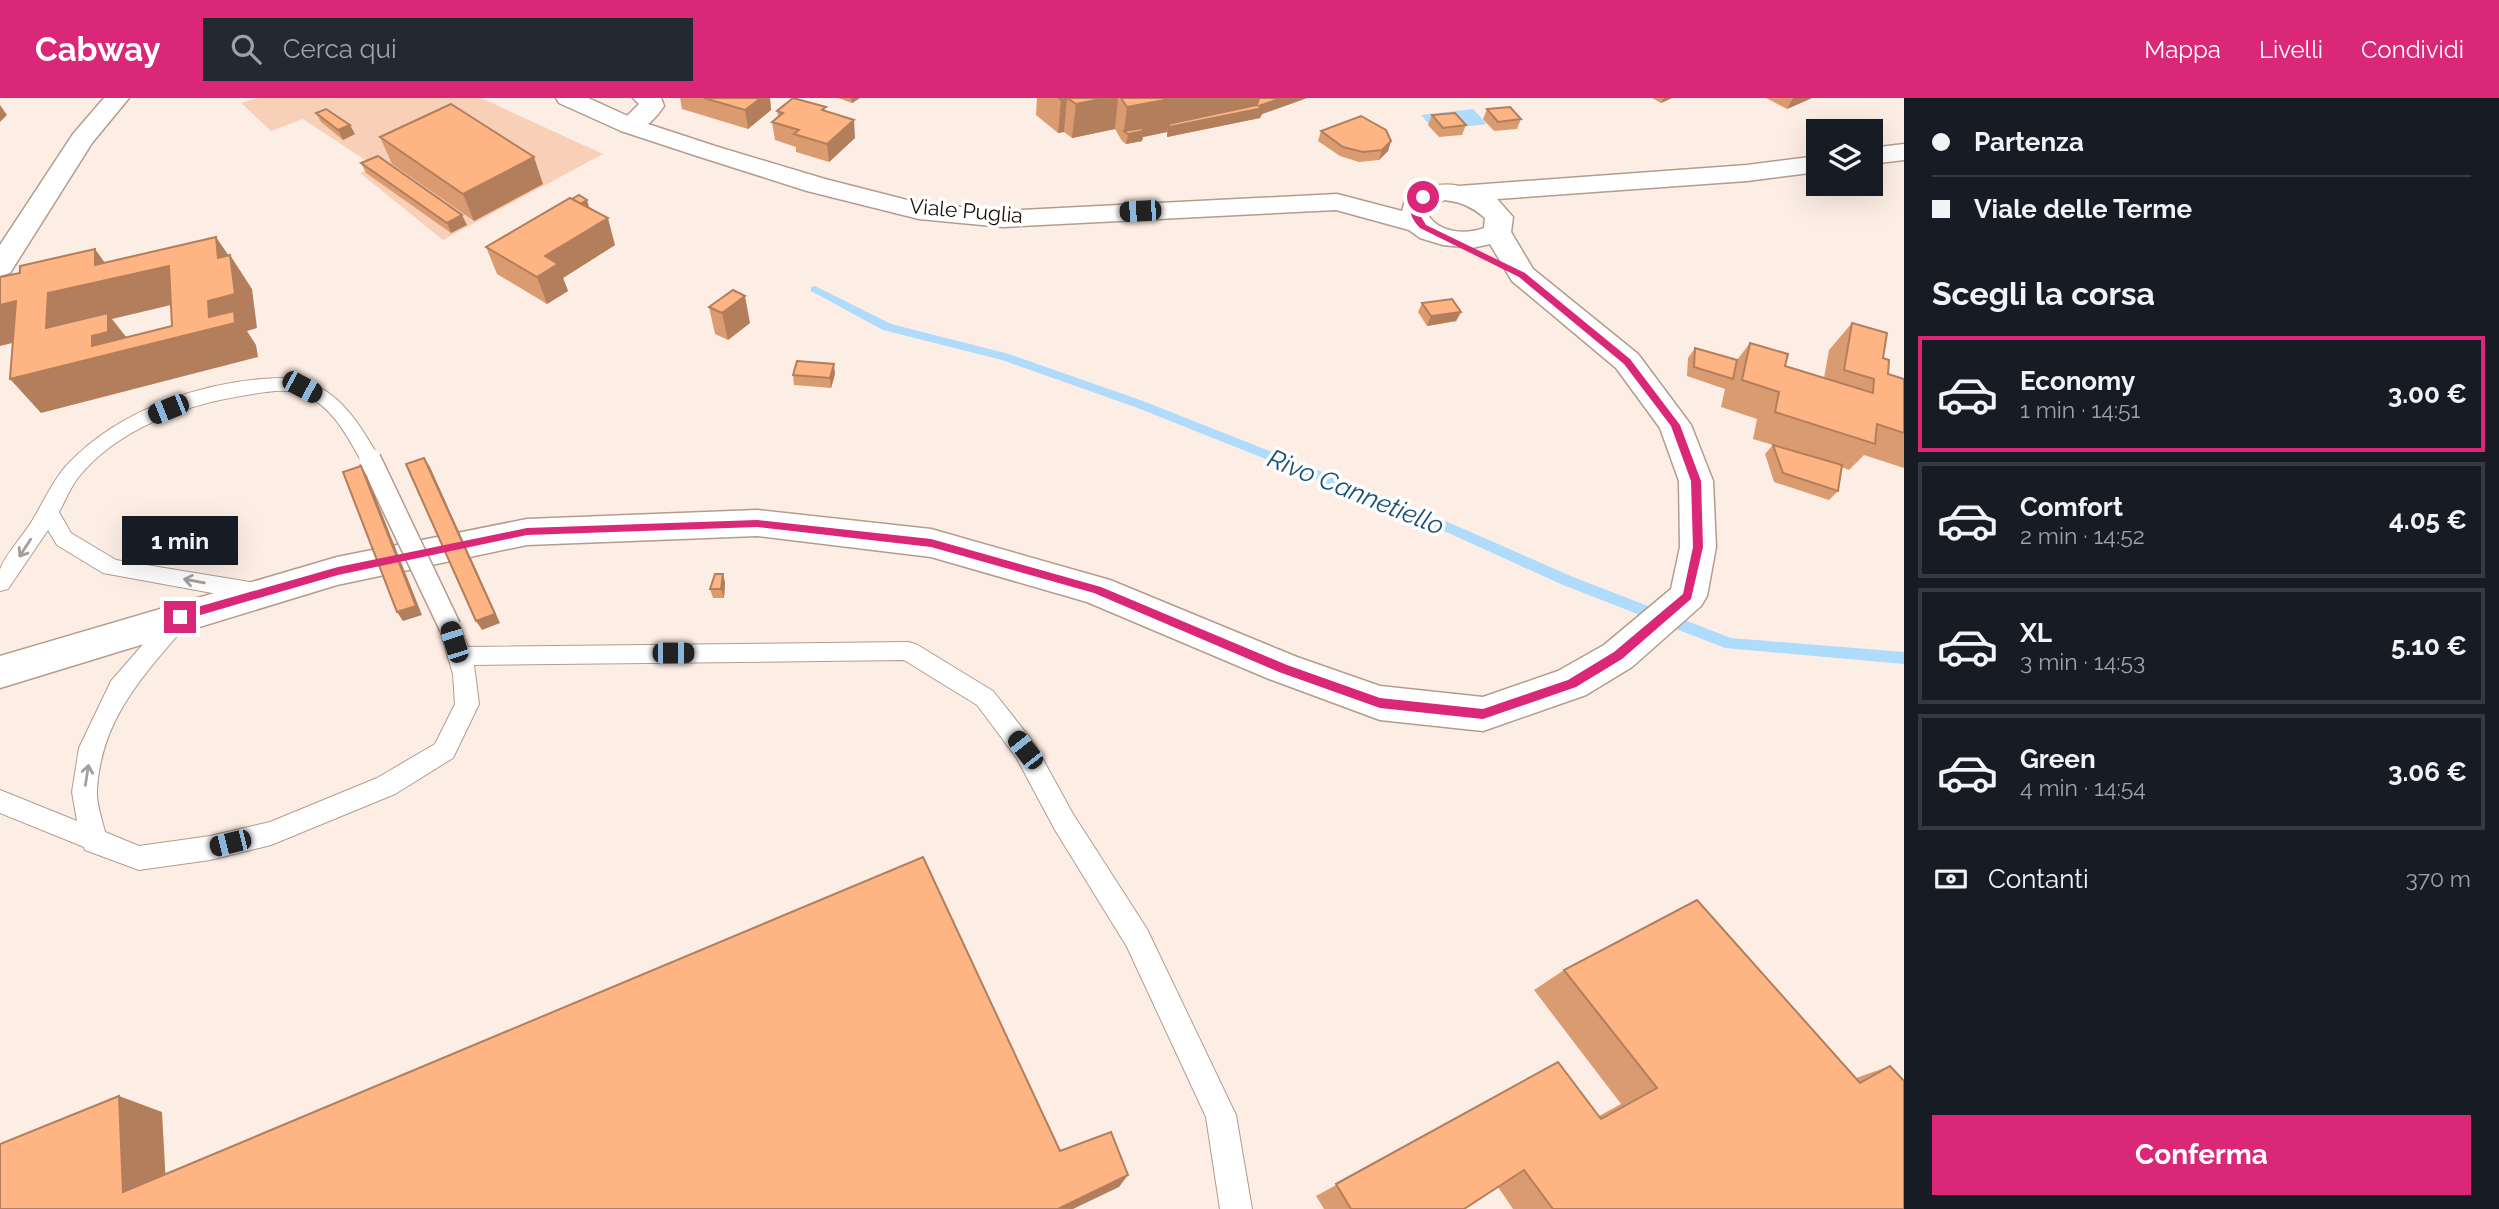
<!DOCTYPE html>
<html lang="it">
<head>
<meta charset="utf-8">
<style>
	:root { --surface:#171b24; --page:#242831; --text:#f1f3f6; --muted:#9ea1a6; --line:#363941; --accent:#db2777 }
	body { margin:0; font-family:Raleway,sans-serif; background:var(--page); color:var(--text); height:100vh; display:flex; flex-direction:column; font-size:26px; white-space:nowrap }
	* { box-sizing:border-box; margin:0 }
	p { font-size:23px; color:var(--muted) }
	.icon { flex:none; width:38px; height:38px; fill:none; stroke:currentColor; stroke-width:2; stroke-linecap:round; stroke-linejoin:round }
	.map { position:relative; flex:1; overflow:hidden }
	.side { display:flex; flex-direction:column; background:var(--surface); width:595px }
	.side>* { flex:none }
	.hud { display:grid; align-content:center; height:154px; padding:0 28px; background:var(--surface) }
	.tools { position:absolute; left:1806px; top:21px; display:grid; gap:14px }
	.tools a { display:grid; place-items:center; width:77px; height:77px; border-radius:0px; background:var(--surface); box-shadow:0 7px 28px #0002; font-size:35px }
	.end { position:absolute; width:32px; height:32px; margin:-16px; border:9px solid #db2777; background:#fff; box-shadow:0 0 0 4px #fff }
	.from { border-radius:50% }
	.bubble { position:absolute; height:49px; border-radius:0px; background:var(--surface); box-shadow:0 7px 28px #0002; font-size:23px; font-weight:700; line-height:49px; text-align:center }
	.car { position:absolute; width:21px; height:42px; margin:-21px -10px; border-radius:9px; box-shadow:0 0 5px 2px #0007; background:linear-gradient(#222 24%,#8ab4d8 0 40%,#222 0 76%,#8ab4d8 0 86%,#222 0) }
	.hud b { display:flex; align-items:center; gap:24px; height:66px; font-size:26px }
	.hud b+b { border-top:2px solid var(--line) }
	.hud i { width:18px; height:18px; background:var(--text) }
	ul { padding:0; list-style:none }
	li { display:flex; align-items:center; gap:21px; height:116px; margin:0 14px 10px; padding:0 14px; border:4px solid var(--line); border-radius:0px }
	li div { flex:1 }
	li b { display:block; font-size:26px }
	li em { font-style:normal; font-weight:700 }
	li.on { border-color:var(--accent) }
	li>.icon { width:63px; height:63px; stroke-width:1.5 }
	h2 { padding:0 28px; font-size:32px; line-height:84px }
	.pay { display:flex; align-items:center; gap:18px; height:77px; padding:0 28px; font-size:26px }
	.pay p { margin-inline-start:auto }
	.button { display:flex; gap:14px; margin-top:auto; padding:14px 28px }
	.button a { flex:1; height:80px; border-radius:0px; background:var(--accent); color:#fff; font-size:28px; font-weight:700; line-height:80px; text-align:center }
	header { display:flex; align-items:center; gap:42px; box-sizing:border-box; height:98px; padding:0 35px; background:var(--accent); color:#fff }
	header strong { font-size:33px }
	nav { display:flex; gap:38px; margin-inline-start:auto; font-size:24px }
	.search { width:490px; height:63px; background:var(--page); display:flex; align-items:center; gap:18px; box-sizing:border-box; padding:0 24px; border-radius:0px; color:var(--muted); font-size:26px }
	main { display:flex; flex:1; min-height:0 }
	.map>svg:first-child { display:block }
</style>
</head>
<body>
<header>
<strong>Cabway</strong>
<div class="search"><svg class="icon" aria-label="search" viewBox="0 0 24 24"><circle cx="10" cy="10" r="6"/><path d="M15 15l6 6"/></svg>Cerca qui</div>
<nav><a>Mappa</a><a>Livelli</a><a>Condividi</a></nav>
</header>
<main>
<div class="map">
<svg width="1904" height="1111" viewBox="0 0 1904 1111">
	<rect width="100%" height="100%" fill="#fdeee5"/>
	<!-- green -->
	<polygon fill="#f8d0b8" points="257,0 481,0 603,56 443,142 360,75 374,68 303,21 271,33 241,5"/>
	<!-- water -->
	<polygon fill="#afdbfd" points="1473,11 1487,26 1434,32 1421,17"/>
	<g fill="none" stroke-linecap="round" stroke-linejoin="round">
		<!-- stream -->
		<polygon fill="#afdbfd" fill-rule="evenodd" points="815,188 891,226 1009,256 1143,303 1441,421 1573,479 1731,540 1904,554 1904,566 1725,550 1563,487 1431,427 1135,309 1002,262 883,232 811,193 811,189"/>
		<!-- service casing -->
		<g stroke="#b39c8d" stroke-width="2">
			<g id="service">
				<path d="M290,280C337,286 358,324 380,361L377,366H363C348,340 334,310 305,297C287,289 266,294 247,297C186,306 116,331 77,381C70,391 65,403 59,414L71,435L116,462L262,486L270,489L273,495L270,501L262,504L103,475L57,447L48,432L8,491L0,493C0,487 0,479 0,472C2,461 25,435 32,423C43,405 52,384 66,368C119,310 212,279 290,280Z"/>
				<path d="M180,510L188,513L191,519L188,525C144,577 101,620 97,692C96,705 102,721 105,734L139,748L210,738L270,724L377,680L435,646L455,606L453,576L439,529L442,523L450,520L458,523L468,549L908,544L916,546L993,593L1034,645L1073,716L1147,831L1236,1017L1252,1111H1220L1206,1019L1127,849L1055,732L1016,659L977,607L904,562L474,567L479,606L453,660L395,696L271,747L210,762L139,772L85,752L84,749L0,715V692L77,723L72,694L79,650L111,583L172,513Z"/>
			</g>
		</g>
		<!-- minor casing -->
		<g stroke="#b39c8d" stroke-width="3">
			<g id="minor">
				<polygon points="104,0 129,0 92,45 10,175 0,178 0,147 73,36"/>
				<path d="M633,0H661L664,8C654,23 639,38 621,33L617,28L639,6Z"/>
			</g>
		</g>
		<!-- secondary casing -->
		<g stroke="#b39c8d" stroke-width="3">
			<g id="secondary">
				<path d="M556,0H588L639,23L715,48L825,81L919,105L1003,113L1337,96L1402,113L1406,99C1424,89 1439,84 1459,88L1747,67L1818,58V74L1747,83L1497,101L1513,119L1511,134L1533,171L1638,256L1691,327L1713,383L1716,449L1707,498L1701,508L1632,569L1586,597L1483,633L1380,622L1269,581L1087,504L931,459L757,438L527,447L337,487L0,590V558L337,459L527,421L757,412L931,431L1110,482L1297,559L1380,588L1483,599L1558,573L1604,547L1671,491L1680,449L1679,383L1660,330L1616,270L1512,183L1490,146L1472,150L1443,147L1420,140L1409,132L1336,112L1003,129L919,121L807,93L697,58L621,33L559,5ZM1445,102C1461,104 1473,109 1485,120L1484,130C1466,137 1439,135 1428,117L1429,109Z"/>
				<polygon points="1904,46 1904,62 1871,66 1871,50"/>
			</g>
		</g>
		<!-- service -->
		<use href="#service" fill="#fff" fill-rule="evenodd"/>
		<!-- minor -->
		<use href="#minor" fill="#fff" fill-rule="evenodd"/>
		<!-- secondary -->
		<use href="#secondary" fill="#fff" fill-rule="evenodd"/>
		<!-- service-bridge casing -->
		<g stroke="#b39c8d" stroke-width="24" stroke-linecap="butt">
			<polyline id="service-bridge" points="370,361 450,529"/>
		</g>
		<!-- service-bridge -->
		<use href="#service-bridge" stroke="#fff" stroke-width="21"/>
	</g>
	<!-- wall -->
	<g fill="#db9b71">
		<polygon points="680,0 770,0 771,12 748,31 682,11"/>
		<polygon points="838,0 860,0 852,5"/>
		<polygon points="1037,0 1307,0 1262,16 1260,20 1167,39 1167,34 1143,39 1142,43 1126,46 1122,43 1115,31 1072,40 1064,34 1058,35 1036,17"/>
		<polygon points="1652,0 1672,0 1661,5"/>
		<polygon points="1766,0 1812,0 1787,11"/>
		<polygon points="1487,11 1521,21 1517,31 1494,33 1483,21"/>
		<polygon points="777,13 826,13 855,40 829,64 796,54 796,49 775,42 772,24 778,19"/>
		<polygon points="316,15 355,36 343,42 321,24"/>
		<polygon points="1432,17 1466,27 1462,37 1439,39 1428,27"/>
		<polygon points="1321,33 1391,43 1388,53 1379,62 1359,64 1340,58 1318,43"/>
		<polygon points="380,39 543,86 474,123 392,66"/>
		<polygon points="361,65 467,127 451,135 366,75"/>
		<polygon points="590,111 615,147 563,180 568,193 547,206 497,176 486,149"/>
		<polygon points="1422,205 1461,214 1456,223 1427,228 1418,214"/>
		<polygon points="709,209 750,225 728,242 715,236"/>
		<polygon points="1852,225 1883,260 1888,276 1904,281 1904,370 1864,357 1849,372 1841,369 1838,393 1829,402 1774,384 1765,356 1773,347 1753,341 1757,321 1721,309 1725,291 1687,278 1688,260 1695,250 1737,262 1750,245 1785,268 1824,280 1829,252"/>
		<polygon points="835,276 831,290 794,287 793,277"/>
		<polygon points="723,476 725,485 724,500 713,500 710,491"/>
		<polygon points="1564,872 1856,980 1890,968 1904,1111 1513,1111 1498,1089 1464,1111 1324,1111 1316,1098 1558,964 1599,1018 1621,1006 1534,892"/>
	</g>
	<!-- shaded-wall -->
	<g fill="#b27e5c">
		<polygon points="761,0 770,0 771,12 748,31 745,12"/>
		<polygon points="851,0 860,0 852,5"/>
		<polygon points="1067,0 1064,34 1058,35 1061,2"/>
		<polygon points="1106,0 1118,0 1115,31 1072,40 1076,6"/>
		<polygon points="1175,0 1267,0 1259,8 1281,0 1307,0 1262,16 1260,20 1167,39 1168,26 1167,34 1143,39 1142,43 1126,46 1128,36 1124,33 1127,9"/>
		<polygon points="1664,0 1672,0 1661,5"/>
		<polygon points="1793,0 1812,0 1787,11"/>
		<polygon points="0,7 7,17 0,24"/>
		<polygon points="854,22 855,40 829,64 827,46"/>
		<polygon points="350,27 355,36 343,42 338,32"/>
		<polygon points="1391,43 1388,53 1379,62 1382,52"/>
		<polygon points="534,59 543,86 474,123 463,96"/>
		<polygon points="587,102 590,112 557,120"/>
		<polygon points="462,117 467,127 451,135 447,125"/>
		<polygon points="608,120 615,147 563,180 568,193 547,206 537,179 545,158"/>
		<polygon points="216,139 231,161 230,157 252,191 257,230 247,233 256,247 258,259 41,315 10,281 46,230 48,195 95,167 95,151 116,180 169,168 192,202 112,221 134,249 209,219 208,203 218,160"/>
		<polygon points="745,198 750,225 728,242 722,215"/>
		<polygon points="16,203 45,237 0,248 0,207"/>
		<polygon points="1461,214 1456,223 1427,228 1431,218"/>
		<polygon points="834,266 835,276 831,290 830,280"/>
		<polygon points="424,360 430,369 500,525 482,532 476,523"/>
		<polygon points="361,368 367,378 422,517 403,523 397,514"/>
		<polygon points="723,476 725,485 724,500 721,491"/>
		<polygon points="119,998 162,1014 167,1105 123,1094"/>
		<polygon points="1128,1077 1119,1089 1073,1111 1058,1111"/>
	</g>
	<!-- building -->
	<g fill="#ffb483" stroke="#b27e5c" stroke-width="2" fill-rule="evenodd">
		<polygon points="704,0 761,0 745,12"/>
		<polygon points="793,0 826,9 822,12 854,22 827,46 794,36 799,32 772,24 783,15 777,13"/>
		<polygon points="1059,0 1106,0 1076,6 1067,0 1061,2"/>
		<polygon points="1121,0 1175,0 1127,9"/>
		<polygon points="1259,0 1281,0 1259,8 1263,10 1169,29 1168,26 1257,7"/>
		<polygon points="451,6 534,59 463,96 380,39"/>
		<polygon points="1510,9 1521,21 1498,24 1487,11"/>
		<polygon points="326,11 350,27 338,32 316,15"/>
		<polygon points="1455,15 1466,27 1443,30 1432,17"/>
		<polygon points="1361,18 1386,32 1391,43 1382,52 1363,54 1343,49 1321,33"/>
		<polygon points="1143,30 1143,33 1128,36 1124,33"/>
		<polygon points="378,58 462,117 447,125 361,65"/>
		<polygon points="579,97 587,102 580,106 572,101"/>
		<polygon points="570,100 608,120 545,158 558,166 537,179 486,149"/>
		<path d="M216,139L218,160L230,157L235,196L208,203L209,219L234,213L235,225L10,281L16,203L0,207V179L20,175V168L95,151V167ZM169,168L172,228L92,248V238L108,234V215L46,230L48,195Z"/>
		<polygon points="733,192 745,198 722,215 709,209"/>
		<polygon points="1452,201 1461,214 1431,218 1422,205"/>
		<polygon points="1852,225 1887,235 1883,260 1889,262 1888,276 1904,281 1904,335 1877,326 1875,346 1775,314 1779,294 1742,282 1750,245 1788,256 1785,268 1873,295 1874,281 1844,272"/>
		<polygon points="1695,250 1737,262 1733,281 1694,269"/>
		<polygon points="797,263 834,266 830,280 793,277"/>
		<polygon points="1773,347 1842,367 1838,393 1783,375"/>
		<polygon points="424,360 495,516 476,523 406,366"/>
		<polygon points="361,368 416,508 397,514 343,374"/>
		<polygon points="715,476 723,476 721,491 710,491"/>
		<polygon points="923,759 1060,1053 1111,1034 1128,1077 1058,1111 0,1111 0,1046 119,998 123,1094"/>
		<polygon points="1697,802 1860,985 1890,968 1904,983 1904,1111 1553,1111 1524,1072 1464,1111 1351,1111 1336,1086 1558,964 1601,1021 1657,990 1564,872"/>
	</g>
	<!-- one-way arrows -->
	<defs><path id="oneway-shaft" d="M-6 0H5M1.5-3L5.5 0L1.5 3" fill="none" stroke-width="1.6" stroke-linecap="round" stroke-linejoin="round" transform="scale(1.75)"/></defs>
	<g stroke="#a39f9d">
		<use href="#oneway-shaft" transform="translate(25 450) rotate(123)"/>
		<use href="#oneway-shaft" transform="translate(194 483) rotate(-170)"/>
		<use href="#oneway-shaft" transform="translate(87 677) rotate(-81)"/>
	</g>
	<!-- route -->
	<path fill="#db2777" d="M1420,98L1427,99L1417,112L1426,127L1525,175L1630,261L1680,327L1701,383L1703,449L1691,501L1622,561L1576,589L1483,621L1380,610L1279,574L1094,495L931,449L757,429L527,437L338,477L180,523L175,519L180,514L338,469L527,430L757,422L931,441L1101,489L1287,567L1380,600L1483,611L1568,582L1614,554L1683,496L1693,449L1691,383L1671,328L1624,266L1519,179L1420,130C1409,118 1406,109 1420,98Z"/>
	<g text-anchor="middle" stroke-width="7" stroke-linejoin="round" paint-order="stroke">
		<!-- far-street labels -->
		<g font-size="21" fill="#18100a" stroke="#fff">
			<text transform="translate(966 113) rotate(5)" y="7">Viale Puglia</text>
		</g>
		<!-- water labels -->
		<g font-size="26" font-style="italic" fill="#195276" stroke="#fff">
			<text transform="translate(1356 394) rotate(22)" y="9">Rivo Cannetiello</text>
		</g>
	</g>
</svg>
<div class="tools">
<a><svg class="icon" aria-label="layers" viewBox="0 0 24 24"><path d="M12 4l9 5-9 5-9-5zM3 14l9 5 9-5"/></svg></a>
</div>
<i class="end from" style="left:1423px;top:99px"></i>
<i class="end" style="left:180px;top:519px"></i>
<div class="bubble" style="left:122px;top:418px;width:116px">1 min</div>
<i class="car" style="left:1140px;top:113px;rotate:267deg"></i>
<i class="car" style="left:302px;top:289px;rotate:118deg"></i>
<i class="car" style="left:168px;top:311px;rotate:248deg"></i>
<i class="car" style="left:454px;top:544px;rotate:342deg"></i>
<i class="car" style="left:673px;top:555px;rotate:90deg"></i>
<i class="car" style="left:1025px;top:652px;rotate:322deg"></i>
<i class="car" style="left:230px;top:745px;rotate:256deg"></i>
</div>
<section class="side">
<div class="hud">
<b><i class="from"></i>Partenza</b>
<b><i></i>Viale delle Terme</b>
</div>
<h2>Scegli la corsa</h2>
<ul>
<li class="on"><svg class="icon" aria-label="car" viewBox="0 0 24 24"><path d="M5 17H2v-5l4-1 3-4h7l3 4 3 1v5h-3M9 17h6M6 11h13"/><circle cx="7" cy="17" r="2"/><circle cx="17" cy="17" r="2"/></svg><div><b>Economy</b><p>1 min · 14:51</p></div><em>3.00 €</em></li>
<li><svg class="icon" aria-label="car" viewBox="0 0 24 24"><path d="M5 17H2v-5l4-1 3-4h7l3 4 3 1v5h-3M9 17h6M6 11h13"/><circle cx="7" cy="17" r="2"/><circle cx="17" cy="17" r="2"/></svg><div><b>Comfort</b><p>2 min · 14:52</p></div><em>4.05 €</em></li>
<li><svg class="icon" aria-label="car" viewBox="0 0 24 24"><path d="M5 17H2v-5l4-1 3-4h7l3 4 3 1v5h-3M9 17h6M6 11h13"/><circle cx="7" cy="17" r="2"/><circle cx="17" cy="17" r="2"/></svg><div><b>XL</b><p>3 min · 14:53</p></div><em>5.10 €</em></li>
<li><svg class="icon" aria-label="car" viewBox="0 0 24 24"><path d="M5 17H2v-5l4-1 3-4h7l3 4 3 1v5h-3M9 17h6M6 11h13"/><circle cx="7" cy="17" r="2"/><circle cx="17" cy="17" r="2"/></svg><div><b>Green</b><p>4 min · 14:54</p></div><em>3.06 €</em></li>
</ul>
<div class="pay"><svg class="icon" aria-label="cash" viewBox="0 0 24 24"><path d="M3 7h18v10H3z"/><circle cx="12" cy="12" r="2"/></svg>Contanti<p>370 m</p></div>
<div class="button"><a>Conferma</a></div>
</section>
</main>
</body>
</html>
